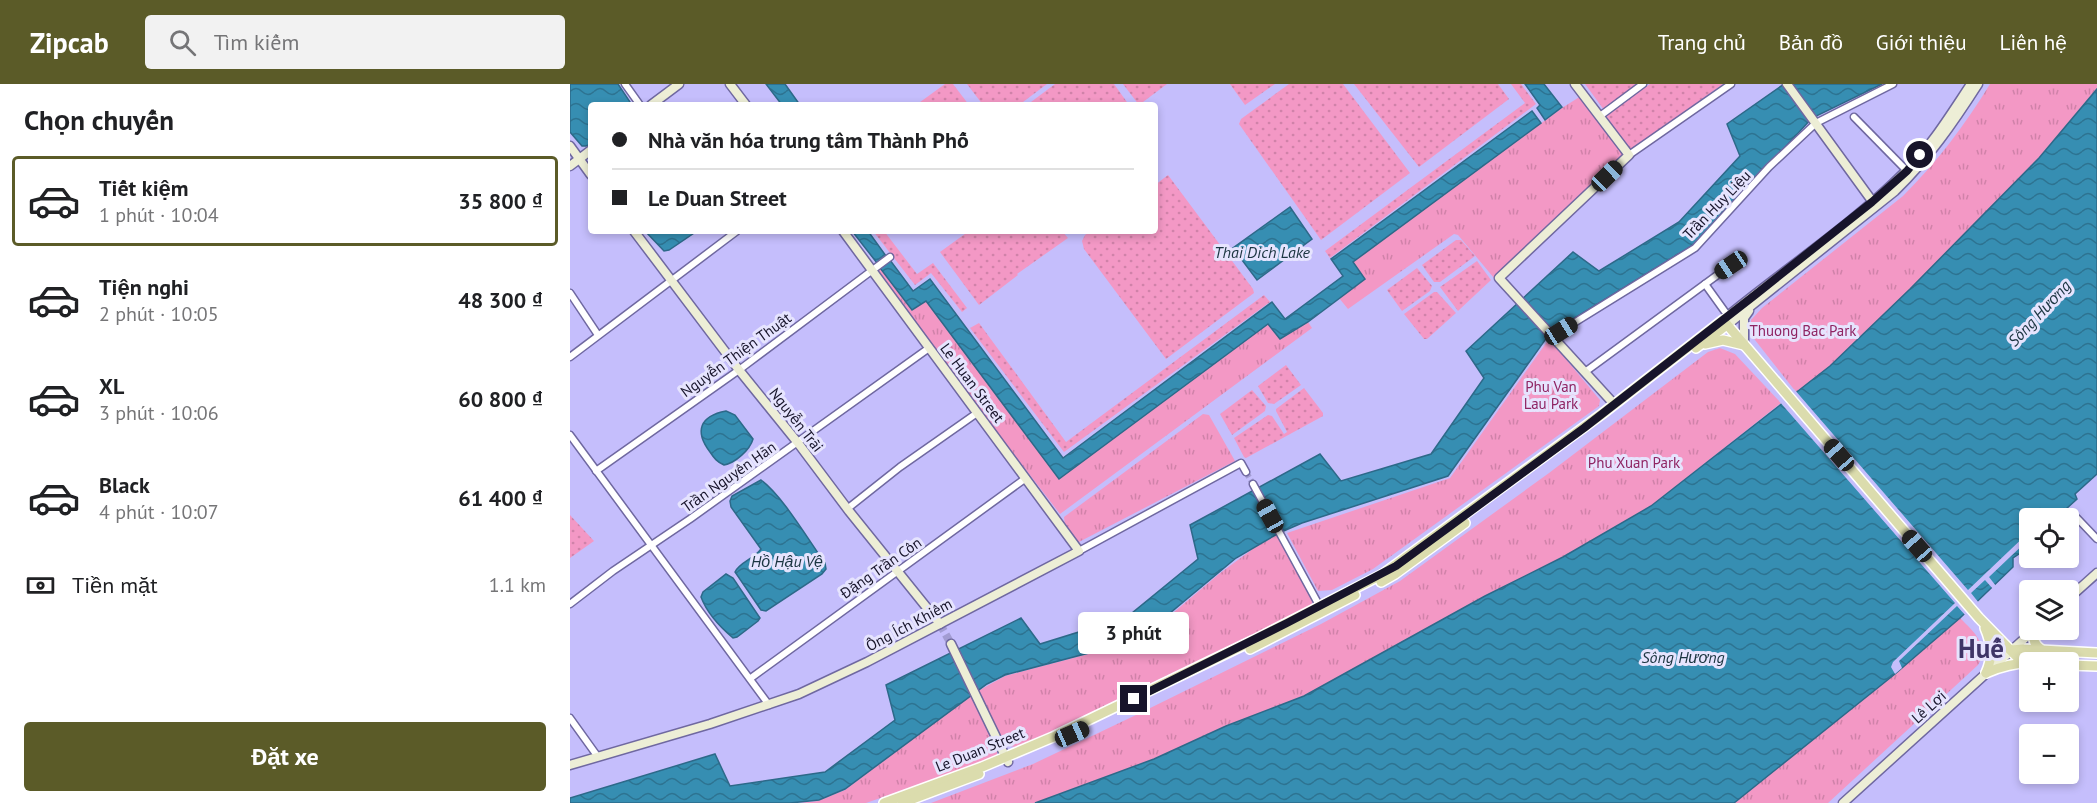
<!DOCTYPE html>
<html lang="vi">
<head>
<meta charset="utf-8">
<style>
	:root { --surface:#fff; --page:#f2f2f2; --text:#202124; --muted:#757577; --line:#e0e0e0; --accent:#5b5b28 }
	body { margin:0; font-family:"PT Sans",sans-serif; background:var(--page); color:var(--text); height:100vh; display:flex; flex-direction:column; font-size:22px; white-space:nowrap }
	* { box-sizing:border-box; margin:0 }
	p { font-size:20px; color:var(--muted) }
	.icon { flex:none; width:33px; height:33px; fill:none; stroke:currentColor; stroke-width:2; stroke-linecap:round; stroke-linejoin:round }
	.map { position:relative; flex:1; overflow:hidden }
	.panel { display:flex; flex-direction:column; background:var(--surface); width:570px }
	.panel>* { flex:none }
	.guide { position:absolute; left:18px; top:18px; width:570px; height:132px; border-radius:6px; box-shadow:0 3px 9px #0003; display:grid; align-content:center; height:132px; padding:0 24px; background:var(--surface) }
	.tools { position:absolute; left:1449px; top:424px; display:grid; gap:12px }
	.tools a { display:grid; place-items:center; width:60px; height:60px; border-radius:6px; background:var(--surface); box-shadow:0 3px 9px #0003; font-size:30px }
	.end { position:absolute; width:27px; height:27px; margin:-14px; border:8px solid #17142a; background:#fff; box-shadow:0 0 0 3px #fff }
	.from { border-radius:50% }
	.bubble { position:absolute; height:42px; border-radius:6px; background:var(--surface); box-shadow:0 3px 9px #0003; font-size:20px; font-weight:800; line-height:42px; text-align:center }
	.car { position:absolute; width:18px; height:36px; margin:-18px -9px; border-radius:8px; box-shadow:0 0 4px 2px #0007; background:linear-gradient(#222 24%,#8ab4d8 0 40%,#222 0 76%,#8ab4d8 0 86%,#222 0) }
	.guide b { display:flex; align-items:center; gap:21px; height:57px; font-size:22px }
	.guide b+b { border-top:2px solid var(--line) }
	.guide i { width:15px; height:15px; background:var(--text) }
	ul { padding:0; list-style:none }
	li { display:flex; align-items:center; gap:18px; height:90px; margin:0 12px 9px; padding:0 12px; border:3px solid transparent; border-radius:6px }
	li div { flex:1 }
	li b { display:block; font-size:22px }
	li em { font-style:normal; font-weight:800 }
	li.active { border-color:var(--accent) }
	li>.icon { width:54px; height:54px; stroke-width:1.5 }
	h2 { padding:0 24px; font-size:27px; line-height:72px }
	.pay { display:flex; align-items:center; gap:15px; height:66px; padding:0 24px; font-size:22px }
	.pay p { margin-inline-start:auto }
	.button { display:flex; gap:12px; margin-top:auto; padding:12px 24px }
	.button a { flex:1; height:69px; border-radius:6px; background:var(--accent); color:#fff; font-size:24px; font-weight:800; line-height:69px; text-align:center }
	header { display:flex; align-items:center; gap:36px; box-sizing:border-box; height:84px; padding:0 30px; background:var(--accent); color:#fff }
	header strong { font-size:28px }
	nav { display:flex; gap:33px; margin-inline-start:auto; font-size:21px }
	.search { width:420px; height:54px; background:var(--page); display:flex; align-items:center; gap:15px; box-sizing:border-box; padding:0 21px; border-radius:6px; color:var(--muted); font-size:22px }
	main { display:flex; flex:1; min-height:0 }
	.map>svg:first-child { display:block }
</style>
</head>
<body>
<header>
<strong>Zipcab</strong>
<div class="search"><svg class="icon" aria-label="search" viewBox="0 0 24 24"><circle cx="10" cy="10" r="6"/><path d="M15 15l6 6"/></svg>Tìm kiếm</div>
<nav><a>Trang chủ</a><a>Bản đồ</a><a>Giới thiệu</a><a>Liên hệ</a></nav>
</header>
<main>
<section class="panel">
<h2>Chọn chuyến</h2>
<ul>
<li class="active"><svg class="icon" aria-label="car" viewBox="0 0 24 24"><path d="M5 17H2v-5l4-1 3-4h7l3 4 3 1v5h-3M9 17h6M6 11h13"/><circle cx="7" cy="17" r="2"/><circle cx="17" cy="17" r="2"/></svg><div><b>Tiết kiệm</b><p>1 phút · 10:04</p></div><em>35 800 ₫</em></li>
<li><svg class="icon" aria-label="car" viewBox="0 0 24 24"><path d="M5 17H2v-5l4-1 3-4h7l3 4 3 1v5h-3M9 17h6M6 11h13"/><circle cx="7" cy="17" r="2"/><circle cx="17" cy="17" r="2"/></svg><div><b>Tiện nghi</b><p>2 phút · 10:05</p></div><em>48 300 ₫</em></li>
<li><svg class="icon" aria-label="car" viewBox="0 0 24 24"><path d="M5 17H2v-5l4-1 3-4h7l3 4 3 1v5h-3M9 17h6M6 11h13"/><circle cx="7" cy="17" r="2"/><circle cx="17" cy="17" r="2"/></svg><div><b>XL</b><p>3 phút · 10:06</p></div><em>60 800 ₫</em></li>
<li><svg class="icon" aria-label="car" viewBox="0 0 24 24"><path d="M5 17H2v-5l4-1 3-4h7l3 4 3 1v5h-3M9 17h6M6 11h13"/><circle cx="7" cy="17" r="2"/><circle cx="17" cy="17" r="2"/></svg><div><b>Black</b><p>4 phút · 10:07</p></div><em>61 400 ₫</em></li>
</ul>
<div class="pay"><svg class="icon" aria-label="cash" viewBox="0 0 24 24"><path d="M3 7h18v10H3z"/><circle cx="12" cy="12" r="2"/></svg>Tiền mặt<p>1.1 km</p></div>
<div class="button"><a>Đặt xe</a></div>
</section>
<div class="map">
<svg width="1527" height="719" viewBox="0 0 1527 719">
	<defs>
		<pattern id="grass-dots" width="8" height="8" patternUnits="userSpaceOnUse" patternTransform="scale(1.5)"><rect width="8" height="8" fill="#f398c5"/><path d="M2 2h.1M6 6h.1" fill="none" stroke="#d082a9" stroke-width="1.8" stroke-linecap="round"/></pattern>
		<pattern id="park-tufts" width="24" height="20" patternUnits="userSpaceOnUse" patternTransform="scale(1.5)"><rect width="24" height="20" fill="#f398c5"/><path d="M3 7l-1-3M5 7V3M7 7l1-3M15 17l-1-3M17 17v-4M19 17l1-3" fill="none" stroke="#d082a9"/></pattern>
		<pattern id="water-waves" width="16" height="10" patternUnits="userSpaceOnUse" patternTransform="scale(1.5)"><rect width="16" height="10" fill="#368eb2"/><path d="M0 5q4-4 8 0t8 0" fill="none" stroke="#2d7391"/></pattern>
	</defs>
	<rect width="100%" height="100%" fill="#c5befc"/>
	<!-- grass -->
	<g fill="url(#grass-dots)">
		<polygon points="375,0 383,0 399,21 346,21"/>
		<polygon points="397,0 477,0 449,21 413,21"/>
		<polygon points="485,0 544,0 559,21 457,21"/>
		<polygon points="553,0 597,0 569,21"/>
		<polygon points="660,0 705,0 675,21"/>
		<polygon points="719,0 773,0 840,89 751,156 669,40 671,35"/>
		<polygon points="784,0 928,0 939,15 849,83"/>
		<polygon points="941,0 951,0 966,20 760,174 755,167 955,19"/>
		<polygon points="1015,0 1071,0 1034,26"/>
		<polygon points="1080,0 1153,0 1060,67 1035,32"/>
		<polygon points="598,91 683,205 684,209 596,275 514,165 512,157 515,151 521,147 585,147 585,101"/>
		<polygon points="303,147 314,147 347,190 363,179 397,224 392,228 361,189 345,201"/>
		<polygon points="399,147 492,147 498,154 447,190 448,191 409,221 370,168"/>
		<polygon points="886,156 891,156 905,172 870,198 864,198 852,181"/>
		<polygon points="907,177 921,196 888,227 870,203"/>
		<polygon points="847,184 862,202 860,207 832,227 817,206"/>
		<polygon points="864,208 867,208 886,229 857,255 854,255 834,230"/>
		<polygon points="694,211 700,218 494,368 400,244 409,239 496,358"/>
		<polygon points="716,281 731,301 704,320 698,319 688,302"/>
		<polygon points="734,304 753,329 753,332 676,374 674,373 664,354 698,331 702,332 714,350 717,348 706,327 706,325"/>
		<polygon points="682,306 696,322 695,327 662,351 650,330"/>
		<polygon points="0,431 24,457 0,474"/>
	</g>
	<!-- park -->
	<g fill="url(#park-tufts)">
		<path d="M1420,0H1527V4L1469,74L1340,205L1260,282L1226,308L1185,256L1181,249V236L1192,224L1333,112C1367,78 1395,41 1420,0Z"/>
		<polygon points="1011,12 1055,72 1005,129 929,200 888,151 884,150 778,225 769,214 795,195 782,178 992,24"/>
		<polygon points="310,184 342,226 356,216 489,395 698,240 710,255 738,238 742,244 490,430 304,189"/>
		<polygon points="979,255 1030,316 1029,322 803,485 762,506 748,507 717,449 880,394"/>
		<polygon points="1150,264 1165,270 1211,319 1081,422 993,473 915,512 734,612 656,642 584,675 465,719 361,719 463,680 566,631 751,540 830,497 979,389 1138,268"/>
		<polygon points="633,330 639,331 665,377 507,459 495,442 494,433"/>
		<polygon points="705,452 709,452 743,517 739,525 541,622 450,664 440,662 432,657 407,610 408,607 435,592 553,561 577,551 649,490 684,464"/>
		<path d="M1390,534C1403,547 1420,561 1408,581L1258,719H1164L1325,590Z"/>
		<polygon points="401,611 403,612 427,663 427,671 421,676 296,719 228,719 248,717 275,706"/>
	</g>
	<!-- water -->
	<g fill="url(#water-waves)" stroke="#2d6989" stroke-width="1.5">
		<polygon points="0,0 48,0 62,21 21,21 21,60 16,62 12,62 0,48"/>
		<polygon points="196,0 215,0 230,21 212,21"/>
		<polygon points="955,0 974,0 992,23 975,36 967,24 970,21"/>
		<polygon points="1214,0 1312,0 1242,34 1128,158 980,249 878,392 732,439 709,449 666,474 576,549 553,560 435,591 417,600 275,705 249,716 220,719 0,719 0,714 145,670 160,702 255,688 325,636 316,601 451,534 470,560 557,533 628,475 620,441 750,370 771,397 861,370 914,294 896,267 1003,168 1029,187 1109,138 1170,72 1157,40"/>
		<polygon points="1527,5 1527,390 1505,410 1507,415 1485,435 1460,435 1459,468 1455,472 1449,470 1443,474 1443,483 1390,534 1325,590 1164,719 465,719 584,675 656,642 734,612 915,512 993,473 1081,422 1260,282 1340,205 1469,74"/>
		<polygon points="962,27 971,39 783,178 795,195 738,238 710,255 698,240 489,395 356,217 342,226 310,184 320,176 343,207 360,195 493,374 702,218 715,235 773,192 761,175"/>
		<polygon points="720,123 742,155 687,196 663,164"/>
		<polygon points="75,147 127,147 99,166 94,167"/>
		<polygon points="282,147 298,147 316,172 307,179"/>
		<path d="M156,327L165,331L183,355C180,366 165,379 154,381C147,378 144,374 140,368C124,347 130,332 156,327Z"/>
		<path d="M191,396C212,411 239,457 255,479L256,485L252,490L196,527L191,526L165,488C170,478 184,475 191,465L161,423L160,417L162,412Z"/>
		<path d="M156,490L163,494L190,534L188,537L167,553L163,554C150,543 137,529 131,513L133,508Z"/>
	</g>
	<!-- pier -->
	<polygon fill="#c5befc" points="1224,305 1398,506 1459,448 1459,455 1419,493 1426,502 1423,505 1415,496 1401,509 1409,519 1396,532 1387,522 1329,577 1332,584 1325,590 1321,583 1323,578 1385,519 1209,317"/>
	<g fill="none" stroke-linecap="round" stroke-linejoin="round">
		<!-- street-tunnel -->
		<polyline stroke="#a29cd2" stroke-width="6" stroke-dasharray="6 3" stroke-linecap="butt" points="676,388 683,400"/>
		<!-- secondary-tunnel -->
		<polyline stroke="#a29cd2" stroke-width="8" stroke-dasharray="8 4" stroke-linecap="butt" points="370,540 381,560"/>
		<!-- street casing -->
		<g stroke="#6f68a0" stroke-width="9">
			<g id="street">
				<polyline points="55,0 70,21"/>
				<polyline points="1030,32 1073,0"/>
				<polyline points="1284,33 1337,87"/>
				<polyline points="1059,71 1161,0"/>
				<polyline points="1135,200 1158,232"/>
				<polyline points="0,209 28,251"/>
				<polyline points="986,255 991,247 1125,164 1199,83 1246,39 1323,0"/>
				<polyline points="0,273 167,147"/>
				<polyline points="1015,288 1161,181"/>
				<polyline points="0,351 199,621"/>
				<polyline points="26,387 169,286 320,173"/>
				<polyline points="683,400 750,523"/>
				<polyline points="277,425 330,383 407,329"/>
				<polyline points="1507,434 1527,455"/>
				<polyline points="509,467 671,379 676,388"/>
				<polyline points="0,520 43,487 120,435 359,264"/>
				<polyline points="181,594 456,394"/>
				<polyline points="0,634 28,673"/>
			</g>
		</g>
		<!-- secondary casing -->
		<g stroke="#6f68a0" stroke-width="11">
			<g id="secondary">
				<polyline points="160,0 176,21"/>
				<polyline points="1005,0 1059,71 929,194 1044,320"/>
				<polyline points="1217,0 1305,121"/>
				<polyline points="81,21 109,0"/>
				<polyline points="0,62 21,91"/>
				<polyline points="0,82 21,66"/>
				<polyline points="64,147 169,286 228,359 279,427 370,540"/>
				<path d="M1153,236C1213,186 1280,143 1335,88C1361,63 1381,30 1401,0"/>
				<path d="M1157,241L1325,107C1358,75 1383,39 1408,0"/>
				<polyline points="1174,261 1174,234 1179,227"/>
				<polyline points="1498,515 1527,489"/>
				<polyline points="381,560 438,678"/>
				<polyline points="0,681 140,640 229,610 297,578 509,467 273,147"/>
				<polyline points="1273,719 1464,546"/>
			</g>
		</g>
		<!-- primary casing -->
		<g stroke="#fff" stroke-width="12">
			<g id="primary">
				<polyline points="1135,260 1153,256 1174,261"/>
				<polyline points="1126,264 1157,241"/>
				<polyline points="811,498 825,490 895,439"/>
				<path d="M1415,544C1422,560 1423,573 1416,589"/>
				<path d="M1465,546C1462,555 1464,561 1472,566"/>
				<polyline points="680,565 785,511"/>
				<polyline points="1441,566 1453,565 1527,569"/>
				<polyline points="1498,581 1527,582"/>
				<path d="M1416,589C1432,582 1447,578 1465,579"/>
				<polyline points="314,719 412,683 483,653 684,556 813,490 1032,330 1153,236 1409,534 1452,578"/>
				<polyline points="332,719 409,690"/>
			</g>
		</g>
		<!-- street -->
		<use href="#street" stroke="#fff" stroke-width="6"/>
		<!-- secondary -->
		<use href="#secondary" stroke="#edeed6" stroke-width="8"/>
		<!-- primary -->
		<use href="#primary" stroke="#dbdcad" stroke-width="9"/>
	</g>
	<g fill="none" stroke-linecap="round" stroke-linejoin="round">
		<!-- route -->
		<polyline stroke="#17142a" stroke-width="8" points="564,615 717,539 826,482 1014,344 1185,211 1302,118 1337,87 1350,71"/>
	</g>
	<g text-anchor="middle" stroke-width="6" stroke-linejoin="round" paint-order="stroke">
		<!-- street labels -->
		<g font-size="15" fill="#17142a" stroke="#e6e4fe">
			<text transform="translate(1147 121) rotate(-46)" y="5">Trần Huy Liệu</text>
			<text transform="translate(166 271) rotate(-36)" y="5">Nguyễn Thiện Thuật</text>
			<text transform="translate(402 299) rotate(53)" y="5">Le Huan Street</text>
			<text transform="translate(226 336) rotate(52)" y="5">Nguyễn Trãi</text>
			<text transform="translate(159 393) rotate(-35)" y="5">Trần Nguyên Hãn</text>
			<text transform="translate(311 484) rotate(-35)" y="5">Đặng Trần Côn</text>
			<text transform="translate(339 541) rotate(-28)" y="5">Ông Ích Khiêm</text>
			<text transform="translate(1359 623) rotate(-42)" y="5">Lê Lợi</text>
			<text transform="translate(410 666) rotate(-22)" y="5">Le Duan Street</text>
		</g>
		<!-- park labels -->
		<g font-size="15" fill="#8f2463" stroke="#e6e4fe">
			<text x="1233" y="252">Thuong Bac Park</text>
			<text x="981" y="308">Phu Van<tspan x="981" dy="17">Lau Park</tspan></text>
			<text x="1064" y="384">Phu Xuan Park</text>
		</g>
		<!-- water labels -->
		<g font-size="16" font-style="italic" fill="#1b3541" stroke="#e6e4fe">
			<text x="692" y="174">Thai Dich Lake</text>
			<text transform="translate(1469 229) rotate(-47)" y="6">Sông Hương</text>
			<text x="217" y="483">Hồ Hậu Vệ</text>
			<text x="1113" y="579">Sông Hương</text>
		</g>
		<!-- town labels -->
		<g font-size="27" font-weight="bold" fill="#3e3568" stroke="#e6e4fe">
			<text x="1411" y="574">Huế</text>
		</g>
	</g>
</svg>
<div class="tools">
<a><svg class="icon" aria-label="locate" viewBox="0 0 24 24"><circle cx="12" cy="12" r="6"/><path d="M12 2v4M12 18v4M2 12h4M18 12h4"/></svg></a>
<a><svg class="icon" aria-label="layers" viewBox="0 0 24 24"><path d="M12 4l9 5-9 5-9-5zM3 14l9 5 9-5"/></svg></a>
<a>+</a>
<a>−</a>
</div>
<i class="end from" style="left:1350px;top:71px"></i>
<i class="end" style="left:564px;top:615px"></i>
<div class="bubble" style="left:508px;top:528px;width:111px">3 phút</div>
<i class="car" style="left:1037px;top:92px;rotate:46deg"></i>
<i class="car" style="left:1161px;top:181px;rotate:236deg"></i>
<i class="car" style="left:991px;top:247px;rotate:58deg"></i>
<i class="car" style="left:1269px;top:371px;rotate:319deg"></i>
<i class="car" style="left:700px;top:432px;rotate:331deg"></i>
<i class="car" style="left:1347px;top:462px;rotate:319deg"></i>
<i class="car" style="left:502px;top:650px;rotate:66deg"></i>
<div class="guide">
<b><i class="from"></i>Nhà văn hóa trung tâm Thành Phố</b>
<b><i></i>Le Duan Street</b>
</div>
</div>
</main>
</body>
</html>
